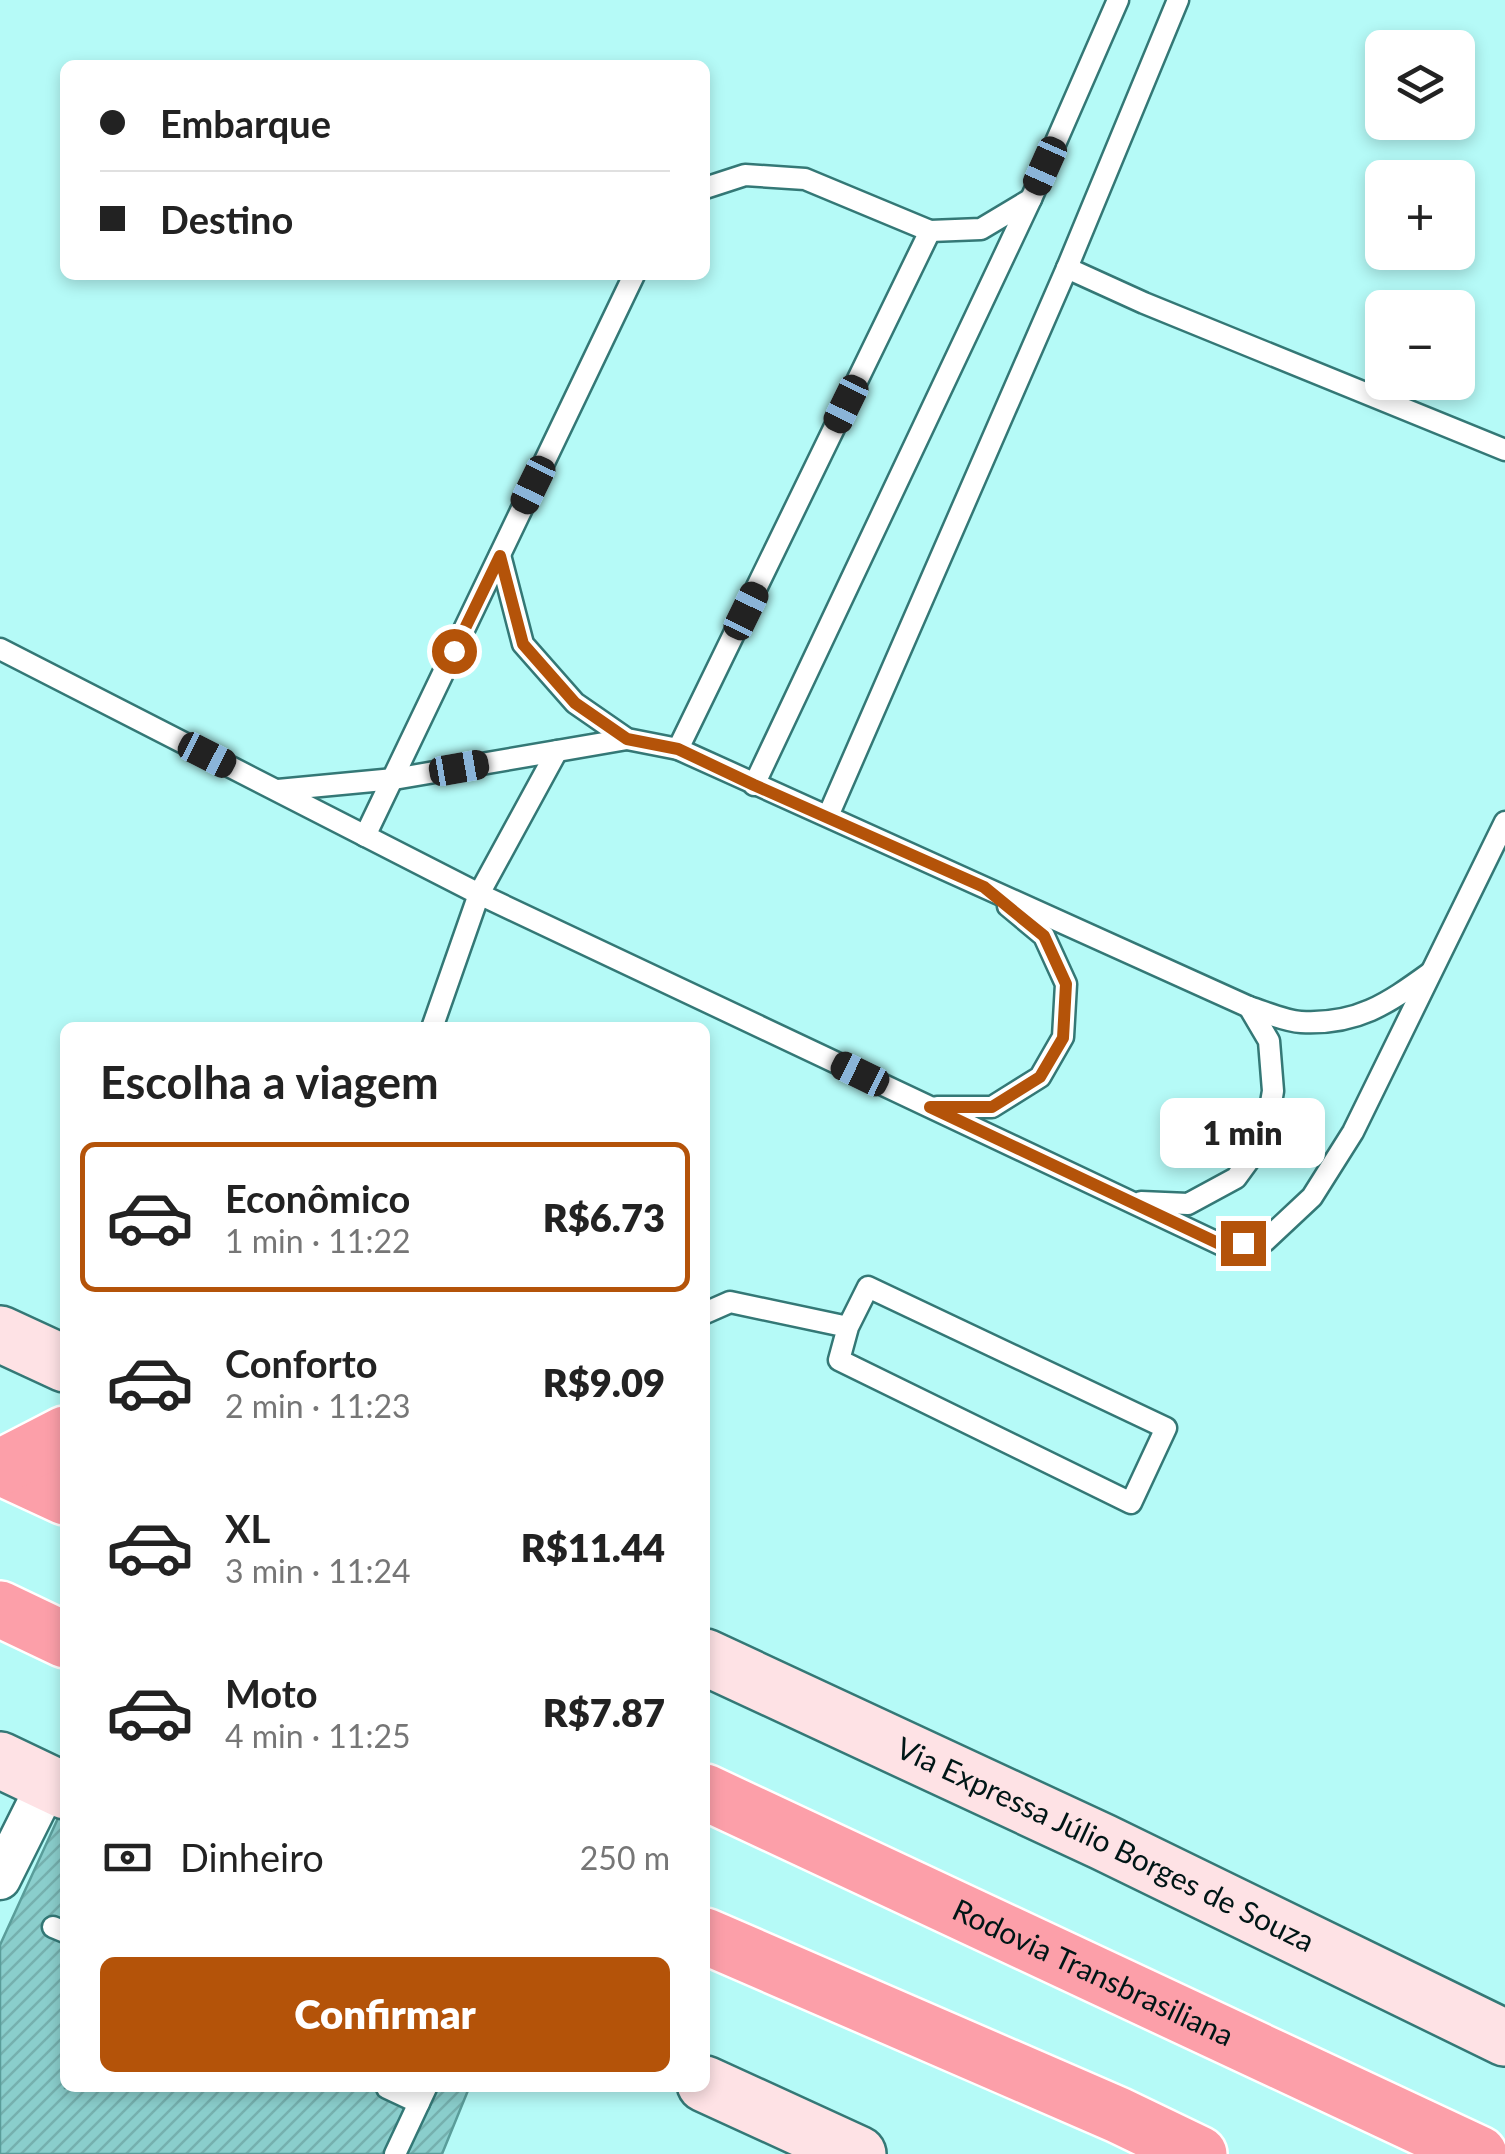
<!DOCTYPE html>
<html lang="pt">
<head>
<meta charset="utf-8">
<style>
	:root { --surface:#fff; --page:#f2f2f2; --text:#222; --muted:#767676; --line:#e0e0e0; --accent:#b45309 }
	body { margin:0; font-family:Lato,sans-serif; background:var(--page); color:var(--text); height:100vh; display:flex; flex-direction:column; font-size:38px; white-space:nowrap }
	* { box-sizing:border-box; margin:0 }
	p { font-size:32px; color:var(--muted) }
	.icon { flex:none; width:55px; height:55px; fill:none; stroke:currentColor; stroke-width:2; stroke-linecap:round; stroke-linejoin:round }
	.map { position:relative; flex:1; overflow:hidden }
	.side { position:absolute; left:60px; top:1022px; width:650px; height:1070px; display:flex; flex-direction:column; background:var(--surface); border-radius:15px; box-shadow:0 5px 15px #0003 }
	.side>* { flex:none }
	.guide { position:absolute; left:60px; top:60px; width:650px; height:220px; border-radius:15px; box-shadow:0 5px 15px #0003; display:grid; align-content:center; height:220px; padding:0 40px; background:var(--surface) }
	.tools { position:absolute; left:1365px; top:30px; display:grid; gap:20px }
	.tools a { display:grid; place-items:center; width:110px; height:110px; border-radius:15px; background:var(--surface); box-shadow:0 5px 15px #0003; font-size:50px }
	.end { position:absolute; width:45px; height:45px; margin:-22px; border:12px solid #b45309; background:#fff; box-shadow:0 0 0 5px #fff }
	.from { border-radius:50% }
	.bubble { position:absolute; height:70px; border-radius:15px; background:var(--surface); box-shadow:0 5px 15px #0003; font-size:32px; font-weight:800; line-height:70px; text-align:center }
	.car { position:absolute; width:30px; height:60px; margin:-30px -15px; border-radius:12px; box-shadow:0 0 8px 2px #0007; background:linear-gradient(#222 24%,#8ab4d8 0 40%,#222 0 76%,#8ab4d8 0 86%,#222 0) }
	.guide b { display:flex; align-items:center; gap:35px; height:95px; font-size:38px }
	.guide b+b { border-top:2px solid var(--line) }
	.guide i { width:25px; height:25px; background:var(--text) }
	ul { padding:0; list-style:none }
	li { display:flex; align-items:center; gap:30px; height:150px; margin:0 20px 15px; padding:0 20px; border:5px solid transparent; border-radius:15px }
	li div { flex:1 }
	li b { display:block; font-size:38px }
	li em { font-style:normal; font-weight:800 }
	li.active { border-color:var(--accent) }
	li>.icon { width:90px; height:90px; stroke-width:1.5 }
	h2 { padding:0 40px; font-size:45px; line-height:120px }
	.pay { display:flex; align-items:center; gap:25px; height:110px; padding:0 40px; font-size:38px }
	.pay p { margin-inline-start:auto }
	.cta { display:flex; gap:20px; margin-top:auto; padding:20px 40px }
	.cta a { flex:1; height:115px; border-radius:15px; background:var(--accent); color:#fff; font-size:40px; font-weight:800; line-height:115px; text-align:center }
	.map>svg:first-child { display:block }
</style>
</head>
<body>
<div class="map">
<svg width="1505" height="2154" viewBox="0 0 1505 2154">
	<defs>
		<pattern id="building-hatch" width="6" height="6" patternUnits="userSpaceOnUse" patternTransform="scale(2.5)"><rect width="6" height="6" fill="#8acecc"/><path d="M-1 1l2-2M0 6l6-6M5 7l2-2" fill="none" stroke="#75b0ae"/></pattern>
	</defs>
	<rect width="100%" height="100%" fill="#b5faf7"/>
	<!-- building -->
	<polygon fill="url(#building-hatch)" stroke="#5a9d9a" stroke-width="2.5" points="65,1803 65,2088 469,2088 442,2154 0,2154 0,1945"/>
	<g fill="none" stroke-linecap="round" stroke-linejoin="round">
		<!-- service casing -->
		<g stroke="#347876" stroke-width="25">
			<g id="service">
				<polyline points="705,188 745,175 805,179 930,231 981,229 1031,199"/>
				<polyline points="1067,268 1144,303 1505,450"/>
				<path d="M500,555L523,644L575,703L627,739L678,749L1249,1007C1265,1012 1284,1021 1301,1022C1357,1025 1387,1004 1430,973"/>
				<polyline points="0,649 479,894 1222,1245 1265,1241 1312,1197 1353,1132 1505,822"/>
				<polyline points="678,749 930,231"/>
				<polyline points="754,785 1031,199 1118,0"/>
				<polyline points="278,790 394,779 627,739"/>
				<polyline points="828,816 1067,268 1178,0"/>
				<polyline points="365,836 634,275"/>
				<polyline points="432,1028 479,894 557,751"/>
				<polyline points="937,1107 992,1107 1040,1077 1063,1037 1066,984 1044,936 1008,906"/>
				<polyline points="1141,1202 1188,1204 1236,1178 1265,1138 1273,1091 1269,1041 1249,1007"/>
				<polyline points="705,1313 730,1302 848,1327 868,1287 1166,1428 1131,1503 839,1360 848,1327"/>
				<polyline points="53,1927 65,1932"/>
				<polyline points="387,2088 419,2103"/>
				<polyline points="395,2154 426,2088"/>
			</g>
		</g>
		<!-- minor casing -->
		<g stroke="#347876" stroke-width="45">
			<polyline id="minor" points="0,1879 48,1783"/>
		</g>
		<!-- secondary casing -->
		<g stroke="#347876" stroke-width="60">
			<g id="secondary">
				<polyline points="0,1334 65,1364"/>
				<path id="s1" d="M705,1657L1103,1842L1505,2038"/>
				<polyline points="0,1760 65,1791"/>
				<polyline points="705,2084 858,2154"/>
			</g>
		</g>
		<!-- motorway casing -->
		<g stroke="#fff" stroke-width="60">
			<g id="motorway">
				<polyline points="0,1467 65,1497"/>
				<polyline points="1,1467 65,1434"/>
				<polyline points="0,1609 65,1640"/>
				<path id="s2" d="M705,1792L1479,2154"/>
				<polyline points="705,1936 1118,2115 1199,2154"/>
			</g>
		</g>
		<!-- service -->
		<use href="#service" stroke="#fff" stroke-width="20"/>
		<!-- minor -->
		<use href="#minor" stroke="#fff" stroke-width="40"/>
		<!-- secondary -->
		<use href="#secondary" stroke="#fee2e5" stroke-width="55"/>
		<!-- motorway -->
		<use href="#motorway" stroke="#fc9fa9" stroke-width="55"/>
	</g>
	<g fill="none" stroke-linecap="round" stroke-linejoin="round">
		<!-- route -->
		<polyline stroke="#b45309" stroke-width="12" points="454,651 500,556 523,644 575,703 627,739 678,749 754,785 984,887 1044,936 1066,984 1063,1038 1040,1077 992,1107 930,1107 1222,1245 1243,1243"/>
	</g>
	<g text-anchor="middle" stroke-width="10" stroke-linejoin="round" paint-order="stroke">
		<!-- street labels -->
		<g font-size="30" fill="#001616" stroke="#e4fffd">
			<text dy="10" stroke="none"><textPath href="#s1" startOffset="442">Via Expressa Júlio Borges de Souza</textPath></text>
			<text dy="10" stroke="none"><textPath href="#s2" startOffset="428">Rodovia Transbrasiliana</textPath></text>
		</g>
	</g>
</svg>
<div class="tools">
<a><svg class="icon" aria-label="layers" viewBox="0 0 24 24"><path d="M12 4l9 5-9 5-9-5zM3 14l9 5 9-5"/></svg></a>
<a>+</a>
<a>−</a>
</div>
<i class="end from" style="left:454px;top:651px"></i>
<i class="end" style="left:1243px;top:1243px"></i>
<div class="bubble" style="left:1160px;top:1098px;width:165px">1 min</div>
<i class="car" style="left:1045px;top:166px;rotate:204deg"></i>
<i class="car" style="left:846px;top:404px;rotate:206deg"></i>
<i class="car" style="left:533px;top:485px;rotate:206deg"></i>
<i class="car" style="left:746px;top:611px;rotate:26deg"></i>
<i class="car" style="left:207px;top:755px;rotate:117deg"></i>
<i class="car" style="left:459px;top:768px;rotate:80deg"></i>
<i class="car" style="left:860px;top:1074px;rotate:296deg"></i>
<div class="guide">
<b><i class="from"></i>Embarque</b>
<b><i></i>Destino</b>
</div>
<section class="side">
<h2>Escolha a viagem</h2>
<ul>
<li class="active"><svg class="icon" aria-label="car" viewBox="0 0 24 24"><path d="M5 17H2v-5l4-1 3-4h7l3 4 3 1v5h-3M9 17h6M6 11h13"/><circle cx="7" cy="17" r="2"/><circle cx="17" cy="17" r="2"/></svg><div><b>Econômico</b><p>1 min · 11:22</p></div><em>R$6.73</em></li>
<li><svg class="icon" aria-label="car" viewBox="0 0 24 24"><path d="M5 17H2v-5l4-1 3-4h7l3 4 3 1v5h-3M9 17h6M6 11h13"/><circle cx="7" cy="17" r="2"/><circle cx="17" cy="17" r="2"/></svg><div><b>Conforto</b><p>2 min · 11:23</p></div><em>R$9.09</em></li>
<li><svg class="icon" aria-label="car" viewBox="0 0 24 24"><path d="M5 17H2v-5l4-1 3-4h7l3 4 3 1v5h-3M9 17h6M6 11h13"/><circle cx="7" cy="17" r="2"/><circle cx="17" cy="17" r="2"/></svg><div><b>XL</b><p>3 min · 11:24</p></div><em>R$11.44</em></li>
<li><svg class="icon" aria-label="car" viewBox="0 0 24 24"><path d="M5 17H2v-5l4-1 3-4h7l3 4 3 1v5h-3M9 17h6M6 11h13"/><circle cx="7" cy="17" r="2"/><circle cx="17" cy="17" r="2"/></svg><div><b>Moto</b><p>4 min · 11:25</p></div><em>R$7.87</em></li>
</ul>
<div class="pay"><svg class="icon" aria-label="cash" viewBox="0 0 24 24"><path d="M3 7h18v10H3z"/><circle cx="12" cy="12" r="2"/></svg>Dinheiro<p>250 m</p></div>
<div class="cta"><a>Confirmar</a></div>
</section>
</div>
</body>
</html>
